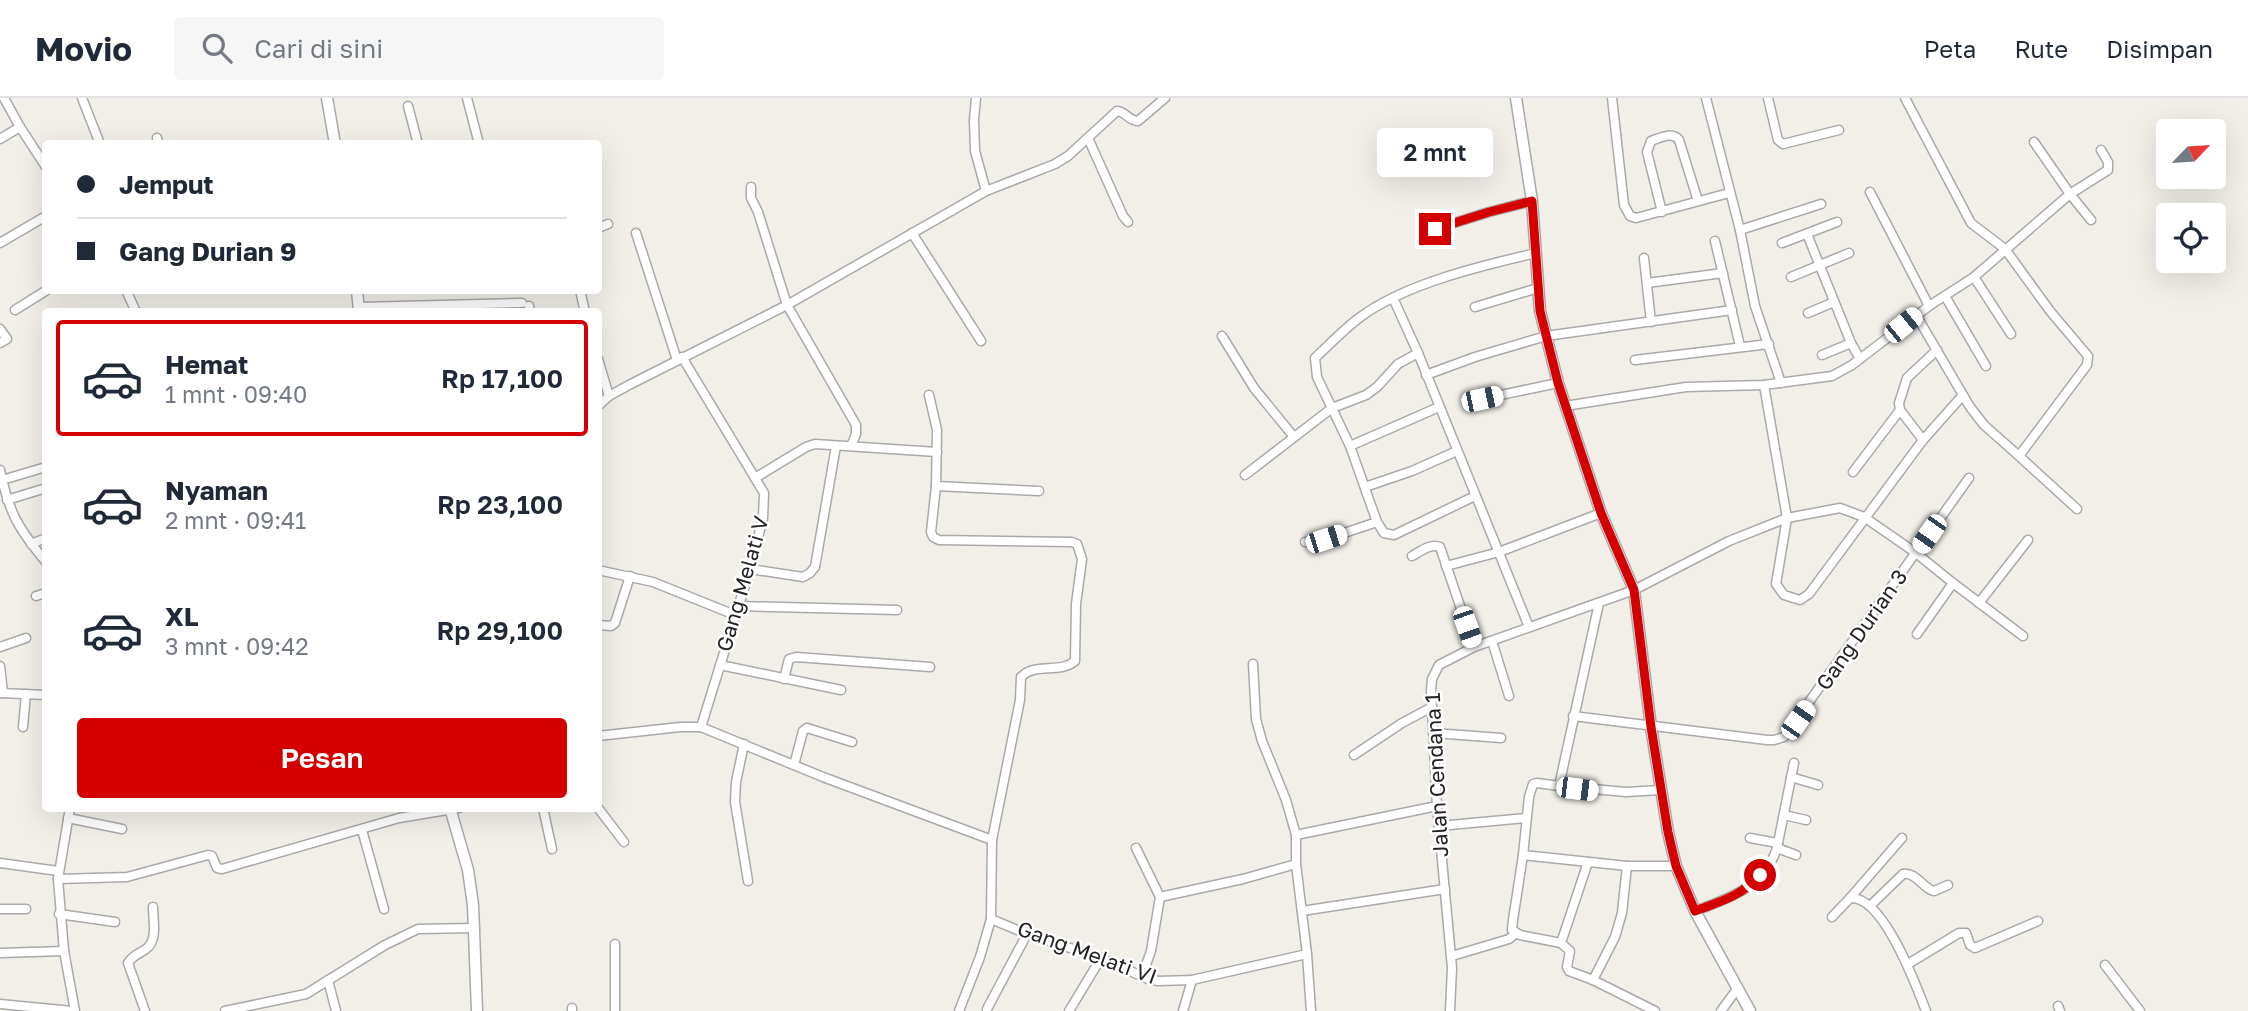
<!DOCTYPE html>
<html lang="id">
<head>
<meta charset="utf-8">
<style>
	:root { --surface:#fff; --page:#f6f6f7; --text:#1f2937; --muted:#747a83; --line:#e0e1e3; --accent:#d40000 }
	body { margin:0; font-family:"Golos Text",sans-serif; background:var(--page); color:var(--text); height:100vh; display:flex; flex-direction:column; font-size:26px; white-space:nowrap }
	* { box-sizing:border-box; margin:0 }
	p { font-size:23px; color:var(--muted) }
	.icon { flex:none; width:38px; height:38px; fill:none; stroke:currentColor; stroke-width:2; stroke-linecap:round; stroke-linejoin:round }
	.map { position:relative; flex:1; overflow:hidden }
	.details { position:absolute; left:42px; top:210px; width:560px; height:504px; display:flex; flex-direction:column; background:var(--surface); border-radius:7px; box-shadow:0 7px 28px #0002 }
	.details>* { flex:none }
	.guide { position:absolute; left:42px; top:42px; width:560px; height:154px; border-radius:7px; box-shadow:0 7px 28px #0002; display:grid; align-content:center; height:154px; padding:0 35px; background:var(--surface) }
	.needle { width:46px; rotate:65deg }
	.fabs { position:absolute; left:2156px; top:21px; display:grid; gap:14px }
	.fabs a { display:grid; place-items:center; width:70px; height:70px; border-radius:7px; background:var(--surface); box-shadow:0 7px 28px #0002; font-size:35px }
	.end { position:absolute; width:32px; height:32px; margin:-16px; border:9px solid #d40000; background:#fff; box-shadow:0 0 0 4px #fff }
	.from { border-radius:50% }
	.bubble { position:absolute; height:49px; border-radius:7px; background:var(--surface); box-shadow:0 7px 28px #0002; font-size:23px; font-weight:600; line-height:49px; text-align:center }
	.car { position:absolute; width:21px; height:42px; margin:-21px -10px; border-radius:9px; box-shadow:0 0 5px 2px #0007; background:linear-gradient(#fff 24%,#345 0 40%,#fff 0 76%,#345 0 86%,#fff 0) }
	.guide b { display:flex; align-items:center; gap:24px; height:66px; font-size:26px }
	.guide b+b { border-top:2px solid var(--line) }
	.guide i { width:18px; height:18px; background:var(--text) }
	ul { padding:12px 0 0; list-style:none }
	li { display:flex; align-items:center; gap:21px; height:116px; margin:0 14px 10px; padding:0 21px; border:4px solid transparent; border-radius:7px }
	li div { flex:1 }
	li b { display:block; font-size:26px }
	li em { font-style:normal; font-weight:600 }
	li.active { border-color:var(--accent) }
	li>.icon { width:63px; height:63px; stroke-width:1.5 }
	.primary-button { display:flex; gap:14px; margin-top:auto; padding:14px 35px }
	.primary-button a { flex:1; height:80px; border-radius:7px; background:var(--accent); color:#fff; font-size:28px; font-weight:600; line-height:80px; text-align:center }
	header { display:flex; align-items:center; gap:42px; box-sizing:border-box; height:98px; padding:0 35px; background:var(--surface); border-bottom:2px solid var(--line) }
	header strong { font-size:33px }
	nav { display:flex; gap:38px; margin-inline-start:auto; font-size:24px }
	.search { width:490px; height:63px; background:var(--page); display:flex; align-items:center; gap:18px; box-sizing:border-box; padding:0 24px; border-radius:7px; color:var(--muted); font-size:26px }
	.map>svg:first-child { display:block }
</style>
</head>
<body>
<header>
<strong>Movio</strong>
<div class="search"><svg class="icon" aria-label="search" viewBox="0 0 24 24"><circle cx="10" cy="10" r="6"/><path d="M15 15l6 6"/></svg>Cari di sini</div>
<nav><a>Peta</a><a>Rute</a><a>Disimpan</a></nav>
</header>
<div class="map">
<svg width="2248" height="913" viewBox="0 0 2248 913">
	<rect width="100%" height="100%" fill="#f2efe9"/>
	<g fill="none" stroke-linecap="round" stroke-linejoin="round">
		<!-- minor casing -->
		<g stroke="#a9a9a9" stroke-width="11">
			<g id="minor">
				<polyline points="4,0 20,29"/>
				<polyline points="82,0 100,46"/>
				<polyline points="467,0 479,46"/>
				<polyline points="1612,0 1624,107 1630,118 1636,120 1729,95"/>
				<polyline points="1706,0 1740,132 1755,208 1781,285"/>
				<polyline points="1768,0 1778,42 1783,46 1839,32"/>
				<polyline points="1905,0 1971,125 2005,151 2050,213 2088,258 2087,267 2019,358 2077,411"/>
				<polyline points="408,8 418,46"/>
				<polyline points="157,40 158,46"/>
				<polyline points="1088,40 1123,118 1128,124"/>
				<polyline points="0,41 20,29 46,69"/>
				<polyline points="2034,44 2070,96 2091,122"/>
				<polyline points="751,89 751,100 758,114 787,207 856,327 856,336 851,348"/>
				<path d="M986,93L1055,66L1068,58L1117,13C1125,13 1129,23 1138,23L1165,0"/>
				<polyline points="1870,94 1929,208"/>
				<path d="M1662,114L1647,54L1651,43C1660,40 1672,33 1679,42L1698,103"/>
				<polyline points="598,130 608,126"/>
				<polyline points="1435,131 1489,114 1532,103"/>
				<polyline points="1740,132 1821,106"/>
				<polyline points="636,135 677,262"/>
				<polyline points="912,135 981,243"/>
				<polyline points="1807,136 1851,245 1860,261"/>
				<polyline points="1715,143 1740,248"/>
				<polyline points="0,145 46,118"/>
				<polyline points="1782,145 1837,124"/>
				<polyline points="1644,160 1651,224"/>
				<polyline points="1791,179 1849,155"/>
				<polyline points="1974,179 2011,236"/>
				<polyline points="1647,185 1723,175"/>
				<polyline points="126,192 136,214"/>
				<polyline points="580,192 585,214"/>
				<polyline points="1945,198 1986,268"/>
				<polyline points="1393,200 1418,255 1529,529"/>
				<polyline points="529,208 530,214"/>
				<polyline points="359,209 522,205"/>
				<polyline points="1475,209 1538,190"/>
				<polyline points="15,212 47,192"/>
				<polyline points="1808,215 1834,204"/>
				<polyline points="1916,217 1970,309 1984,327 2019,358"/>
				<polyline points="0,231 7,241 0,245"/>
				<polyline points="1222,238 1254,290 1294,339"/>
				<polyline points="1822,257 1851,245"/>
				<polyline points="598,261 609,298"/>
				<polyline points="1635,262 1769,246"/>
				<polyline points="1426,277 1475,259 1546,238 1732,212"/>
				<polyline points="1764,287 1787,420 1776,486 1784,497 1800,502 1809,496 1923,342 1963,297"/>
				<path d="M929,297L937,332L936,388L931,434L933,439L939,442L1072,444L1077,446L1082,461L1076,506L1075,563C1060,576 1035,564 1021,579L1020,602L992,742L991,821L980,859L959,913"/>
				<polyline points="1482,301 1558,285"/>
				<polyline points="598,308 609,298 629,287 787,207 986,93 975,53 974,22 976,0"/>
				<polyline points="1565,308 1686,289 1764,287 1832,278 1852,267 1929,208 1974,179 2070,96 2108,72 2108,64 2101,52"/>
				<polyline points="1923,342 1900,312 1899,305 1907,280 1937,252"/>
				<polyline points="1350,348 1439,309"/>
				<path d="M0,372C9,415 18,430 46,464"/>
				<polyline points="1853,374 1900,312"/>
				<polyline points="1245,377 1332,310 1366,297 1377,289 1398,266 1418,255"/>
				<polyline points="755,380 806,349 815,346 937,354"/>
				<polyline points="2,382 46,369"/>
				<polyline points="936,388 1039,393"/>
				<polyline points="1365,389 1412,373 1457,353"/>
				<path d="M1475,398L1394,437L1384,435L1377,424L1350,348L1317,279L1315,260C1329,247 1343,232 1359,220C1404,186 1480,168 1536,155"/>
				<polyline points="7,402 46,390"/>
				<polyline points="1305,444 1326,441 1377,424"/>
				<polyline points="31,446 46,440"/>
				<path d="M1412,458C1421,453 1431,445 1440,449L1474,549"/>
				<polyline points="1446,468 1499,454 1601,415"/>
				<polyline points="750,471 803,479 810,475 815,469 836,348"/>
				<polyline points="598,472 653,484 735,517"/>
				<polyline points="36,498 46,495"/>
				<polyline points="1979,505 2028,442"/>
				<polyline points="737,508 897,512"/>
				<polyline points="598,527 611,528 615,525 630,478"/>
				<polyline points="1917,536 1953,485"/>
				<polyline points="1492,543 1509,598"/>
				<polyline points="0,549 26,540"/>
				<polyline points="1253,566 1256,621 1262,643 1286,702 1296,737"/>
				<polyline points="720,567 841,592"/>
				<polyline points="0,568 3,595"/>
				<polyline points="784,581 789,561 796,559 930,569"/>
				<polyline points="0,595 46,597"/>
				<polyline points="1573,618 1767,642 1774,642 1784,639 1969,380"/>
				<polyline points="23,629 26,596"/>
				<polyline points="701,629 823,679 992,742"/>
				<polyline points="1434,635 1501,640"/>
				<polyline points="598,638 680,629 701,629 750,471 763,420 764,395 682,259"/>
				<polyline points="744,646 736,684 735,704 748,783"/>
				<polyline points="1354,657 1402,625 1432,609"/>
				<polyline points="794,667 803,633 807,630 852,644"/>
				<polyline points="1791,679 1818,687"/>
				<polyline points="1559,688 1626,694 1661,692"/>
				<polyline points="70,710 58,781 64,853 75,913"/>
				<polyline points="543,710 552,751"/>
				<polyline points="598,710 624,744"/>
				<polyline points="1784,717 1806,722"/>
				<polyline points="68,720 122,731"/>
				<polyline points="1439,728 1526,720"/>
				<polyline points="362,732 384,811"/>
				<polyline points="1750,740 1778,745"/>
				<polyline points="1136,750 1160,799 1151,853 1142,878"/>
				<polyline points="1777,750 1796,757"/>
				<polyline points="1523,757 1627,768 1676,768"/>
				<polyline points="1588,764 1561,845 1570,853 1567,869 1569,873 1593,882 1615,839 1622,815 1627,768"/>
				<polyline points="0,765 58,773"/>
				<polyline points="58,781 127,779 208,757 212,758 217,770 222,771 399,720 459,710"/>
				<polyline points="1160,799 1243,781 1296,766"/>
				<polyline points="1850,800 1902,740"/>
				<path d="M1870,808L1903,776C1915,774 1921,787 1931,792L1934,793L1948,787"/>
				<polyline points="0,811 26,811"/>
				<polyline points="1302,813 1445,791"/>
				<path d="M1695,813C1730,800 1764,789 1777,750L1794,665"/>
				<polyline points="59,816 115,824"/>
				<path d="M1832,819L1850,800C1883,797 1916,887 1926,913"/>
				<polyline points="991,821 1027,836 1101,860 1148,881 1158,883 1192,882 1307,856"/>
				<polyline points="1561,845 1520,837 1512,832 1513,822 1523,757 1529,699 1533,686 1537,685 1559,688 1599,505"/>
				<polyline points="615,846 615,913"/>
				<polyline points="0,855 64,853"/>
				<polyline points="1452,858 1509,841 1516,835"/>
				<polyline points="1908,866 1959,835 1966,835 1970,847 1975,850 2038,823"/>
				<polyline points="2105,867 2140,913"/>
				<polyline points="328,882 336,913"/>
				<polyline points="1593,882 1655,913"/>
				<polyline points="0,906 72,913"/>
				<polyline points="2058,908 2060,913"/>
				<polyline points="572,910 572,913"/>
				<polyline points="987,911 1027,836"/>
				<path d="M145,913L128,865C133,857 139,856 146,851C158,843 153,822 153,809"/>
				<polyline points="225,913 306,896 385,847 418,831 475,830"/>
				<polyline points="1069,913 1101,860"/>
				<polyline points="1183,913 1192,882"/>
				<polyline points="1311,913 1307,856 1296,766 1296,737 1437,708"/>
				<polyline points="1450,913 1452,870 1437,708 1431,593 1432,581 1439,567 1474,549 1634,492 1729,443 1787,420 1840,410 1864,419 1916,455 1953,485 2023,538"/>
				<polyline points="1721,913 1737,891"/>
			</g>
		</g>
		<!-- tertiary casing -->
		<g stroke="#a9a9a9" stroke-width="13">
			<g id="tertiary">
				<polyline points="327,0 335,46"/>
				<polyline points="1516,0 1532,103 1540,213 1558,285 1601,415 1634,492 1651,629 1668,734 1676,768 1695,813 1750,913"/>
				<polyline points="357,192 359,214"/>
				<polyline points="450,710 468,772 473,807 477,913"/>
			</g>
		</g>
		<!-- minor -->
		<use href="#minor" stroke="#fff" stroke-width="8"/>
		<!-- tertiary -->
		<use href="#tertiary" stroke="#fff" stroke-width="10"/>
	</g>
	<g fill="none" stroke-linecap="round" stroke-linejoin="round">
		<!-- route -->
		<path stroke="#d40000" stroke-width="9" d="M1435,131L1489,114L1532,103L1540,213L1558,285L1601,415L1634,492L1651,629L1668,734L1676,768L1695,813C1721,803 1740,799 1760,777"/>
	</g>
	<g text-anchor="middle" stroke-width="5" stroke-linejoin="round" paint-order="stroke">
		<!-- street labels -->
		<g font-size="21" fill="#222" stroke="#fff">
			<text transform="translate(743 486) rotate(-74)" y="7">Gang Melati V</text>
			<text transform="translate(1862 532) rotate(-55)" y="7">Gang Durian 3</text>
			<text transform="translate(1437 677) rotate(-93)" y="7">Jalan Cendana 1</text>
			<text transform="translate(1087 855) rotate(20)" y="7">Gang Melati VI</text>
		</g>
	</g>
</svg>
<div class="fabs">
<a><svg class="needle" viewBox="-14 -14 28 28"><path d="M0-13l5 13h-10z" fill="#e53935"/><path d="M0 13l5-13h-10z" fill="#747a83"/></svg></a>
<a><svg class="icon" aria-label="locate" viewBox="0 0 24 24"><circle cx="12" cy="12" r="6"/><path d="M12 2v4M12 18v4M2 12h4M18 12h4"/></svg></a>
</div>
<i class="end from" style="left:1760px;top:777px"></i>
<i class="end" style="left:1435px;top:131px"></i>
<div class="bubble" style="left:1377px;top:30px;width:116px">2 mnt</div>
<i class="car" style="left:1903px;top:227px;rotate:51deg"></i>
<i class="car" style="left:1482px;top:301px;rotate:78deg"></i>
<i class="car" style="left:1929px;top:436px;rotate:215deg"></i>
<i class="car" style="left:1326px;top:441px;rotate:72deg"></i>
<i class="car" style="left:1467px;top:529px;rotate:161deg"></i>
<i class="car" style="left:1798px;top:622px;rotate:35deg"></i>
<i class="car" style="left:1577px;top:691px;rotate:97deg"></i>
<div class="guide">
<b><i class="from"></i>Jemput</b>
<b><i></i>Gang Durian 9</b>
</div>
<section class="details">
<ul>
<li class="active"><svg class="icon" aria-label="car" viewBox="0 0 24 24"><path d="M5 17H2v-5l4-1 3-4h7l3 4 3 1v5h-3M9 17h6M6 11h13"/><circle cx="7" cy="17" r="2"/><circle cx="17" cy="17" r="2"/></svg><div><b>Hemat</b><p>1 mnt · 09:40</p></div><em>Rp 17,100</em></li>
<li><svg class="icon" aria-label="car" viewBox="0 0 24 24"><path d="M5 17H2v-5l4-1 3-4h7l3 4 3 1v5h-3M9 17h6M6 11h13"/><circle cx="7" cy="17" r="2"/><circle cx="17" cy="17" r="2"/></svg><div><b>Nyaman</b><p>2 mnt · 09:41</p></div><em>Rp 23,100</em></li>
<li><svg class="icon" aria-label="car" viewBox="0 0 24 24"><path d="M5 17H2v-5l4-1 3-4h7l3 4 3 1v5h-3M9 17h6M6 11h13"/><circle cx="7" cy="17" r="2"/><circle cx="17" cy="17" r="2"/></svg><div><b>XL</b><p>3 mnt · 09:42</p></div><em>Rp 29,100</em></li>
</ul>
<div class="primary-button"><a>Pesan</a></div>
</section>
</div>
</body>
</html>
